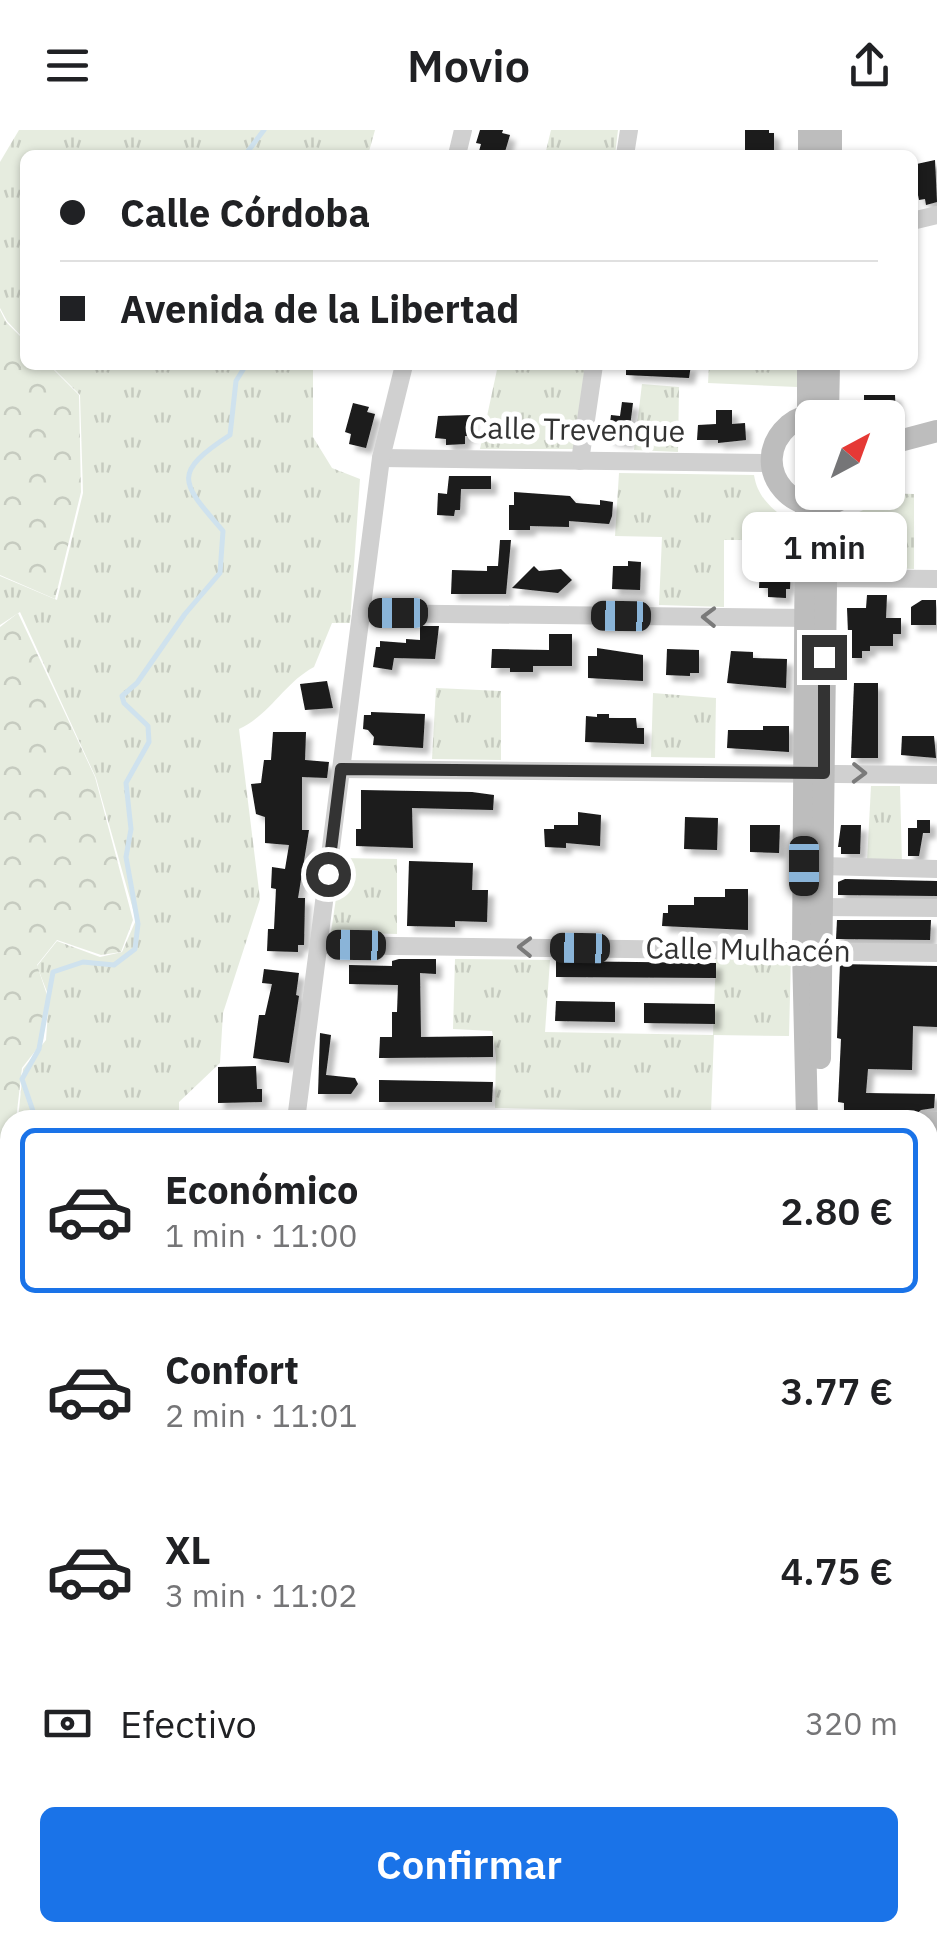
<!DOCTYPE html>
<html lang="es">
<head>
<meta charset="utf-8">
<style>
	:root { --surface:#fff; --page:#f2f2f2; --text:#202124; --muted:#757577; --line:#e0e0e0; --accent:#1a73e8 }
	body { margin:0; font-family:"IBM Plex Sans",sans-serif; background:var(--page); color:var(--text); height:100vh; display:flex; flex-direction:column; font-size:38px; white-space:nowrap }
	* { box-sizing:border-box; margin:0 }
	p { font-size:32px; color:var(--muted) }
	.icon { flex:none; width:55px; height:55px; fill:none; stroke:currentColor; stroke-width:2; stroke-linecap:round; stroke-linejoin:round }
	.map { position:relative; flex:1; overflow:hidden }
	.side { position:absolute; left:0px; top:980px; width:938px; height:832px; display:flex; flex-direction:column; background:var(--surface); border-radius:30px 30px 0 0; box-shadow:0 2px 8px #0004 }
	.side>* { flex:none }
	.guide { position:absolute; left:20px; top:20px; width:898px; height:220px; border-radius:15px; box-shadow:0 2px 8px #0004; display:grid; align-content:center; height:220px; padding:0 40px; background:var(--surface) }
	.needle { width:65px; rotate:41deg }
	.tools { position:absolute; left:795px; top:270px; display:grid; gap:20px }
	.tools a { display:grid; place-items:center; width:110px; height:110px; border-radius:15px; background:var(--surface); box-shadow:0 2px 8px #0004; font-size:50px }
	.end { position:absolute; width:45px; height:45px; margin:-22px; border:12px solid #333; background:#fff; box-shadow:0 0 0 5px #fff }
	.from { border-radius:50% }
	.bubble { position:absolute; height:70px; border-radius:15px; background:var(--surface); box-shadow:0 2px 8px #0004; font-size:32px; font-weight:600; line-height:70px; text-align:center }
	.car { position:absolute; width:30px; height:60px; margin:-30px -15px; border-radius:12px; box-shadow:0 0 8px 2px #0007; background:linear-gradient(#222 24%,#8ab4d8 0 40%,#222 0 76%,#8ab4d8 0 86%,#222 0) }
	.guide b { display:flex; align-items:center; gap:35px; height:95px; font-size:38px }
	.guide b+b { border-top:2px solid var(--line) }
	.guide i { width:25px; height:25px; background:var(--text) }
	ul { padding:18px 0 0; list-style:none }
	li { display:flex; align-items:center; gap:30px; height:165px; margin:0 20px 15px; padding:0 20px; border:5px solid transparent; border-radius:15px }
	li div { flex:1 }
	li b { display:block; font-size:38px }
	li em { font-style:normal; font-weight:600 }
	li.selected { border-color:var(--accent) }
	li>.icon { width:90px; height:90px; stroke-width:1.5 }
	.pay { display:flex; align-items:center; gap:25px; height:110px; padding:0 40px; font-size:38px }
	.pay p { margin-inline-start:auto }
	.primary-button { display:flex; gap:20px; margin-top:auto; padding:20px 40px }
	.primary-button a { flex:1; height:115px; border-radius:15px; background:var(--accent); color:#fff; font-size:40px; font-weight:600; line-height:115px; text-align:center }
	header { display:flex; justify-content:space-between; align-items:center; height:130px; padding:0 40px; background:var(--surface); font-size:45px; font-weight:600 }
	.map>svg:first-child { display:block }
</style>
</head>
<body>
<header><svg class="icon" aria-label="menu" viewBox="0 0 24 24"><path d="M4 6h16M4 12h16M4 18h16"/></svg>Movio<svg class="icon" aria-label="share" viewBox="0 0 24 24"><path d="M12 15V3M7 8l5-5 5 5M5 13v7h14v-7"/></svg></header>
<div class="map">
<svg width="937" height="1811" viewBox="0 0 937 1811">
	<defs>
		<pattern id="grass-tufts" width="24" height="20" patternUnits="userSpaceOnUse" patternTransform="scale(2.5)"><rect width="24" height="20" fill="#e6ecdf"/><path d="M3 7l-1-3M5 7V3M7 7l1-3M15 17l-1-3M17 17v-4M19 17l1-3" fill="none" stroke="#c6cbc0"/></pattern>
		<pattern id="forest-crowns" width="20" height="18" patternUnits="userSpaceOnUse" patternTransform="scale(2.5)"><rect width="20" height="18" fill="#e6ecdf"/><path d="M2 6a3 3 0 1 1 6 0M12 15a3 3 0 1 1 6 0" fill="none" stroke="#c6cbc0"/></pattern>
		<filter id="shadow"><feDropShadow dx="6" dy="6" stdDeviation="2.5" flood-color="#0004"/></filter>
	</defs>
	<rect width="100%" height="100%" fill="#fff"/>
	<!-- grass -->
	<g fill="url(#grass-tufts)">
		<polygon points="19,0 375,0 368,25 25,25 25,210 7,191 0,178 0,32"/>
		<polygon points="551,0 618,0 615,25 545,25"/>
		<path d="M50,235H313V307L332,338L360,349L350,493H332L314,537C284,553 270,585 239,599L260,769L223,883L220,933L179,972V990H18L23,939L46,910L49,867L37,836L57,811L100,827L122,822L136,790L96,648L20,482L0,495V446L57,470L83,363L80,265Z"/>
		<polygon points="498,235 586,235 574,319 480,319"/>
		<polygon points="709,235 798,235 797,257 708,253"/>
		<polygon points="642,254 679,257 678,322 634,320"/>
		<path d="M619,343L754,345C758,370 775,381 794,395L795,410H724V477L659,475L662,407L615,406Z"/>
		<polygon points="877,363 914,364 914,439 833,436 836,394 865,379"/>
		<polygon points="436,558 501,561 501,630 432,629"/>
		<polygon points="653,563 716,568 715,628 651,627"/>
		<polygon points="871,656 900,656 902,734 867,732"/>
		<polygon points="342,728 397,729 397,804 331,802"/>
		<polygon points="716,825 791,826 789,906 714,905 711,983 495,978 496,926 492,901 453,899 455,829 550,830 545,902 713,905"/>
		<polygon points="10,1008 10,1802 247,1803 241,1811 0,1811 0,1018"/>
		<polygon points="928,1748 937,1751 937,1811 804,1811 804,1803 928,1802"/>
	</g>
	<!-- forest -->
	<g fill="url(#forest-crowns)">
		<polygon points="0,180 6,192 25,211 25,235 49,235 79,265 81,362 55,469 0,445"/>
		<polygon points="18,483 95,647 133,790 121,822 101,825 57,810 37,835 48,868 43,911 22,938 16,990 10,990 10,1003 0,1010 0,497"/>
		<polygon points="928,1088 937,1088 936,1748 928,1745"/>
		<polygon points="249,1802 511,1802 516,1811 243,1811"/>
		<polygon points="801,1803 802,1811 564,1811 559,1803"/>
	</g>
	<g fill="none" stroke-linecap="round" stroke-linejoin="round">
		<!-- stream -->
		<g stroke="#cfe2ee" stroke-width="5">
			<polyline points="245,25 264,0"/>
			<path d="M31,990L33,981L22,949L39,919L53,842L83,832L114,835L135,819L138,794L126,727L131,699L126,653L149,612L148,596L124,573L122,566L137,553L185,484L220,443L223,401C182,353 170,344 230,305L236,251L246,235"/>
			<polyline points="0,1024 10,1015"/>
		</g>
	</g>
	<!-- building -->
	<g fill="#1a1a1a" filter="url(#shadow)">
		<polygon points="480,0 503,0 502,3 510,5 504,25 478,25 481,14 476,13"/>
		<polygon points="745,0 769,0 769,3 774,3 774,22 754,25 755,21 745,21"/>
		<polygon points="935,30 937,72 926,75 925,69 919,70 912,35"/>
		<polygon points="626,235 691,235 689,248 626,245"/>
		<polygon points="864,265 895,265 896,288 864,288"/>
		<polygon points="622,272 633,273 628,312 608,309 611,285 620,286"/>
		<polygon points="353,273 369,277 367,282 375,284 366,318 349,314 351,304 345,302"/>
		<polygon points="716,280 732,280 732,294 745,293 746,310 718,313 718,310 697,310 698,295 716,294"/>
		<polygon points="471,285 472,306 465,306 465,314 446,315 446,309 435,308 438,286"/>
		<polygon points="449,346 491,346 491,359 461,359 460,380 455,380 454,386 437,385 438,363 447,364"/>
		<polygon points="514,362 570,366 576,373 600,375 600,370 613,372 612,386 609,394 569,391 569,397 530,396 530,400 509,400 509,375 514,375"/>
		<polygon points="500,410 511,410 506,464 451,464 452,440 487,441 487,436 498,436"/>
		<polygon points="782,430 791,432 790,459 786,459 786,468 768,467 768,458 759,458 760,437 774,437"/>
		<polygon points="628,431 641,432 640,460 612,459 613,436 628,436"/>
		<polygon points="534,436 539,441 561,439 572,450 558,463 512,458"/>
		<polygon points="867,465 887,465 886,488 901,488 901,504 893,504 893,516 870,516 870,521 862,521 862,528 849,528 847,478 866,478"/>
		<polygon points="922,470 936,470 936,495 911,495 911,477"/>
		<polygon points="420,496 439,496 435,529 394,528 392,540 373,537 376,517 380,517 380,511 406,513 406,509 420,510"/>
		<polygon points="549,504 572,504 572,536 533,536 533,542 510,542 510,538 491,538 492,519 549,520"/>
		<polygon points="597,518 643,525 643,551 588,548 588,526 597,526"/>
		<polygon points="667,519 699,520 699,543 690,543 690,546 666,545"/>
		<polygon points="731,521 753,522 753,528 787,529 786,558 727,553"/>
		<polygon points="327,551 333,578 305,580 300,554"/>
		<polygon points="854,553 878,553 878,628 851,628"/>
		<polygon points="371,582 425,584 423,618 373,615 374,607 368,600 363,599 364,585 371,585"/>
		<polygon points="597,584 609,584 609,588 636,588 637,598 644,598 644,614 585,612 586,586 597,587"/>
		<polygon points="763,596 789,596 789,622 727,618 728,600 763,600"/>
		<polygon points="273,602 306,602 305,630 329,632 327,648 302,647 302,700 309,700 298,768 305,768 304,815 298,815 298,822 267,821 268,799 274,799 276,759 271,758 272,737 285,739 289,715 265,713 265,687 256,684 251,654 261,653 264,630 271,630"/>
		<polygon points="902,606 934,606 936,628 901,625"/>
		<polygon points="361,660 472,662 494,665 493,680 412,678 413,718 356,716 356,699 361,699"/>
		<polygon points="578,682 601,685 600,716 566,713 566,718 545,717 544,699 554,699 554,695 578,695"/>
		<polygon points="685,687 718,688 717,720 684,719"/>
		<polygon points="917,690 930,690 930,703 923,703 919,726 908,726 908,698 917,698"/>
		<polygon points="750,695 780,695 779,723 750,722"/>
		<polygon points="841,695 861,695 860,724 841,724 841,717 838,717"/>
		<polygon points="409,731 473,733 472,760 488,760 487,792 455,791 455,797 407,796"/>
		<polygon points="845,749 937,751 937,766 838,765 838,752"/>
		<polygon points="725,759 748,759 748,800 662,796 663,783 668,783 668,775 694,775 694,767 725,767"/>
		<polygon points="837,790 931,790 930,810 836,809"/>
		<polygon points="399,829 436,829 436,844 420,843 421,907 493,906 493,927 379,928 380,907 392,907 392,882 397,882 398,855 349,854 349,835 392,836 392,831"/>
		<polygon points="556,831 716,833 716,848 556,847"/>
		<polygon points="840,834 937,836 937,897 913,896 912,940 868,939 866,963 935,964 934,978 921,980 915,985 844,984 844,973 838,972 841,909 837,908"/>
		<polygon points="264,839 299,843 296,865 299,866 289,933 253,928 259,885 265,885 272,854 262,853"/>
		<polygon points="556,871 615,872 615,892 555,891"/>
		<polygon points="644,873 715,874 715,894 644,893"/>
		<polygon points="320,903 331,905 326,945 355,948 358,954 351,964 318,964"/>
		<polygon points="256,936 257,959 262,959 262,972 218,973 218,937"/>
		<polygon points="379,950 493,952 492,972 379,972"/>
	</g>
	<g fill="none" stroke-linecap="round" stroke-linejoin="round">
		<!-- street -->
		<g stroke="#d0d0d0" stroke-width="18">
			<polyline points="457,25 463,0"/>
			<polyline points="625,25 629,0"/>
			<polyline points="912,91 937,85"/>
			<polyline points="381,328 771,333"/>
			<polyline points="580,331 594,235"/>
			<polyline points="819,453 824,448 937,449"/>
			<polyline points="361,483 814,488"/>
			<polyline points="341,639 937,645"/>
			<polyline points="822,736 937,739"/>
			<polyline points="821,777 937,778"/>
			<polyline points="319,815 937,823"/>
			<polyline points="331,990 296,990 381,328 404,235"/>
		</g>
		<!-- secondary -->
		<g stroke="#bdbdbd" stroke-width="22">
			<polyline points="831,0 831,25"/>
			<polyline points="809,25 809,0"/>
			<polyline points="828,285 829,235"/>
			<polyline points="808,286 808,235"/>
			<path d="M834,288C818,283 802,284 789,295C742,336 800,404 852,362"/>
			<polyline points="888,314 937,301"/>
			<polyline points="806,375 803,821 807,990"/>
			<polyline points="820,928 827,376"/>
			<polyline points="928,993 937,993"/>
		</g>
	</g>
	<!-- one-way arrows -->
	<defs><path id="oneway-chevron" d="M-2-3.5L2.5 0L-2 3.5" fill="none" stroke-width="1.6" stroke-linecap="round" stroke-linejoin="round" transform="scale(2.5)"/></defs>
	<g stroke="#7a7a7a">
		<use href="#oneway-chevron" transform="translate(709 487) rotate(-179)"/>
		<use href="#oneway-chevron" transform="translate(859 643) rotate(1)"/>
		<use href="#oneway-chevron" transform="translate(525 817) rotate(-179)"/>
	</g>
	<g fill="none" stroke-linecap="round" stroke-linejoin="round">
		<!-- route -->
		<polyline stroke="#333" stroke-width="12" points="328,744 341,639 824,643 824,527"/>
	</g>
	<g text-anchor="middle" stroke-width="10" stroke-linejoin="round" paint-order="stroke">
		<!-- street labels -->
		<g font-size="30" fill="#333" stroke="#fff">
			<text transform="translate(577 300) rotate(1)" y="10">Calle Trevenque</text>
			<text transform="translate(748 820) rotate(1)" y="10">Calle Mulhacén</text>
		</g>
	</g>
</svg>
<div class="tools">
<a><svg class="needle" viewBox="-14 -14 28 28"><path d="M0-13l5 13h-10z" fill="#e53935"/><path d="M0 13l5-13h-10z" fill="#757577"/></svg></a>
</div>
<i class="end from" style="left:328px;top:744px"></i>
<i class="end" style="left:824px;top:527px"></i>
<div class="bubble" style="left:742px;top:382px;width:165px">1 min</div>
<i class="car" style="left:398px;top:483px;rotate:270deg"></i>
<i class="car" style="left:621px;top:486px;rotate:271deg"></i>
<i class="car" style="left:804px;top:736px;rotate:180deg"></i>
<i class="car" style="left:356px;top:815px;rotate:271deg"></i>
<i class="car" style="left:580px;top:818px;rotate:271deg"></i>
<div class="guide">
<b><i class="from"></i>Calle Córdoba</b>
<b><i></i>Avenida de la Libertad</b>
</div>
<section class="side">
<ul>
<li class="selected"><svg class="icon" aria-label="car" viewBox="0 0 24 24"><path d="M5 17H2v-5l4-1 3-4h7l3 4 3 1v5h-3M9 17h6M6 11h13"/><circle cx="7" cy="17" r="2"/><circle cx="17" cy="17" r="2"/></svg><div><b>Económico</b><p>1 min · 11:00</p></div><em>2.80 €</em></li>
<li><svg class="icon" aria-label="car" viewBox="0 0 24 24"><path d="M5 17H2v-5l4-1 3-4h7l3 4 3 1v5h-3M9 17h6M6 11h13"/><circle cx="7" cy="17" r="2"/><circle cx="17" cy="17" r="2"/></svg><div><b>Confort</b><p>2 min · 11:01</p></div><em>3.77 €</em></li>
<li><svg class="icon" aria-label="car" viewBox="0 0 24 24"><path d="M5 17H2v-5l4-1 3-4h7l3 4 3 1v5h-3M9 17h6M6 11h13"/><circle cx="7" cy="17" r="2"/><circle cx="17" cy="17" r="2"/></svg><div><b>XL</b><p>3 min · 11:02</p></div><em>4.75 €</em></li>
</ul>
<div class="pay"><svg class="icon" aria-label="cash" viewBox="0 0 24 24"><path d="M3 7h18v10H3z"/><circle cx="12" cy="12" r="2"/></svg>Efectivo<p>320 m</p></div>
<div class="primary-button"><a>Confirmar</a></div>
</section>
</div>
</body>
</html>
